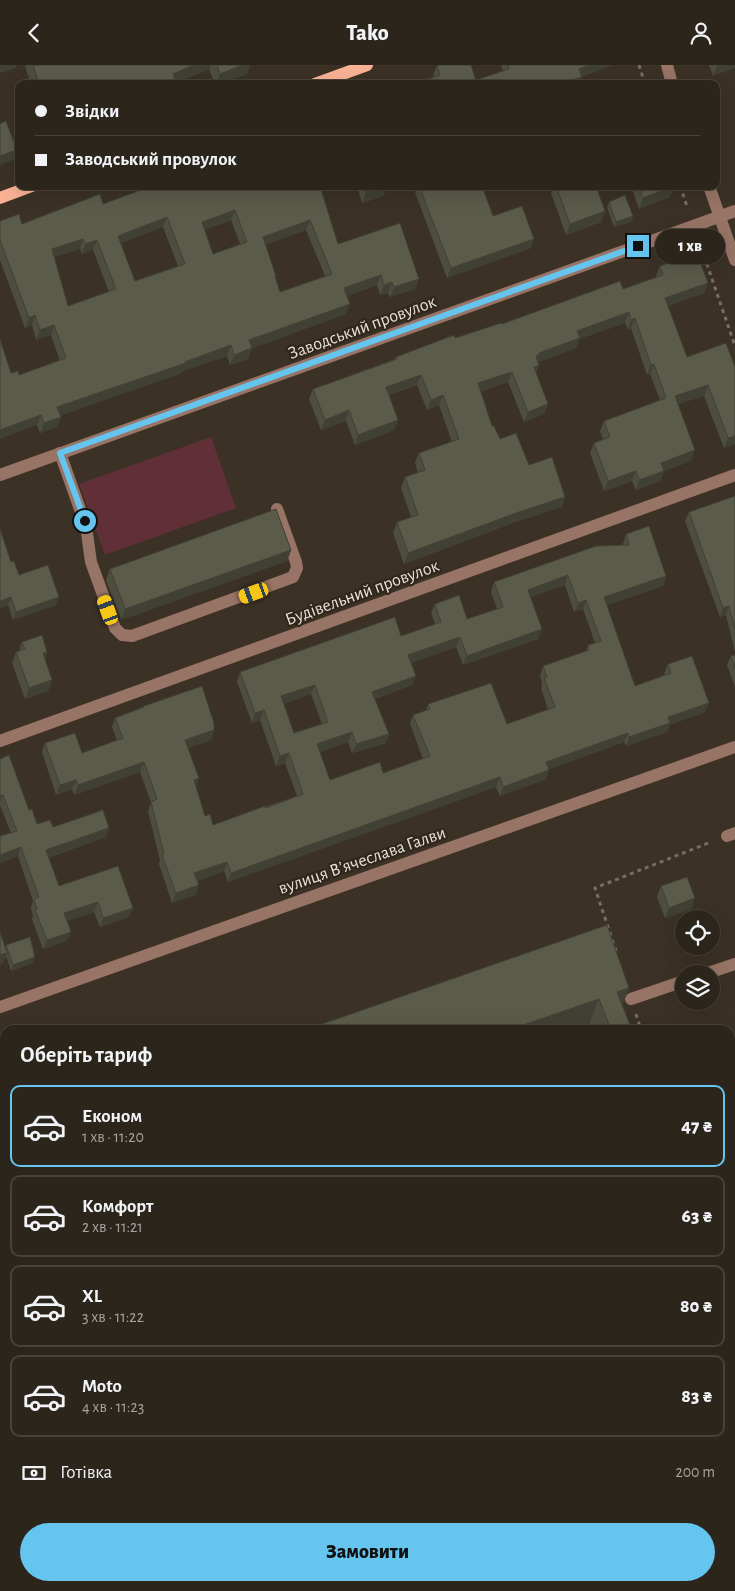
<!DOCTYPE html>
<html lang="uk">
<head>
<meta charset="utf-8">
<style>
	:root { --surface:#2c251c; --page:#342d25; --text:#f1f3f6; --muted:#a6a5a3; --line:#48423b; --accent:#65c5ef }
	body { margin:0; font-family:"Alegreya Sans",sans-serif; background:var(--page); color:var(--text); height:100vh; display:flex; flex-direction:column; font-size:19px; white-space:nowrap }
	* { box-sizing:border-box; margin:0 }
	p { font-size:16px; color:var(--muted) }
	.icon { flex:none; width:28px; height:28px; fill:none; stroke:currentColor; stroke-width:2; stroke-linecap:round; stroke-linejoin:round }
	.map { position:relative; flex:1; overflow:hidden }
	.details { position:absolute; left:0px; top:960px; width:735px; height:566px; display:flex; flex-direction:column; background:var(--surface); border-radius:15px 15px 0 0; box-shadow:0 5px 20px #0002,0 0 0 1px var(--line) }
	.details>* { flex:none }
	.top-card { position:absolute; left:15px; top:15px; width:705px; height:110px; border-radius:10px; box-shadow:0 5px 20px #0002,0 0 0 1px var(--line); display:grid; align-content:center; height:110px; padding:0 20px; background:var(--surface) }
	.buttons { position:absolute; left:675px; top:845px; display:grid; gap:10px }
	.buttons a { display:grid; place-items:center; width:45px; height:45px; border-radius:50%; background:var(--surface); box-shadow:0 5px 20px #0002,0 0 0 1px var(--line); font-size:25px }
	.end { position:absolute; width:22px; height:22px; margin:-11px; border:6px solid #65c5ef; background:#111; box-shadow:0 0 0 2px #111 }
	.from { border-radius:50% }
	.bubble { position:absolute; height:35px; border-radius:18px; background:var(--surface); box-shadow:0 5px 20px #0002,0 0 0 1px var(--line); font-size:16px; font-weight:800; line-height:35px; text-align:center }
	.car { position:absolute; width:15px; height:30px; margin:-15px -8px; border-radius:6px; box-shadow:0 0 4px 1px #0007; background:linear-gradient(#f5c518 24%,#345 0 40%,#f5c518 0 76%,#345 0 86%,#f5c518 0) }
	.top-card b { display:flex; align-items:center; gap:18px; height:48px; font-size:19px }
	.top-card b+b { border-top:1px solid var(--line) }
	.top-card i { width:12px; height:12px; background:var(--text) }
	ul { padding:0; list-style:none }
	li { display:flex; align-items:center; gap:15px; height:82px; margin:0 10px 8px; padding:0 10px; border:2px solid var(--line); border-radius:10px }
	li div { flex:1 }
	li b { display:block; font-size:19px }
	li em { font-style:normal; font-weight:800 }
	li.active { border-color:var(--accent) }
	li>.icon { width:45px; height:45px; stroke-width:1.5 }
	h2 { padding:0 20px; font-size:22px; line-height:60px }
	.pay { display:flex; align-items:center; gap:12px; height:55px; padding:0 20px; font-size:19px }
	.pay p { margin-inline-start:auto }
	.button { display:flex; gap:10px; margin-top:auto; padding:10px 20px }
	.button a { flex:1; height:58px; border-radius:30px; background:var(--accent); color:#111; font-size:20px; font-weight:800; line-height:58px; text-align:center }
	header { display:flex; justify-content:space-between; align-items:center; height:65px; padding:0 20px; background:var(--surface); font-size:22px; font-weight:800 }
	.map>svg:first-child { display:block }
</style>
</head>
<body>
<header><svg class="icon" aria-label="back" viewBox="0 0 24 24"><path d="M15 5l-7 7 7 7"/></svg>Tako<svg class="icon" aria-label="person" viewBox="0 0 24 24"><circle cx="12" cy="8" r="4"/><path d="M4 21q1-7 8-7t8 7"/></svg></header>
<div class="map">
<svg width="735" height="1526" viewBox="0 0 735 1526">
	<rect width="100%" height="100%" fill="#3b3125"/>
	<!-- green -->
	<polygon fill="#612f37" points="211,372 236,443 105,490 79,419"/>
	<g fill="none" stroke-linecap="round" stroke-linejoin="round">
		<!-- path -->
		<g stroke="#766d63" stroke-width="3" stroke-dasharray="4 4" stroke-linecap="butt">
			<polyline points="639,0 645,19"/>
			<polyline points="680,121 688,144"/>
			<polyline points="699,176 735,281"/>
			<polyline points="616,886 595,823 711,777"/>
			<polyline points="636,949 641,965"/>
			<polyline points="730,998 735,994"/>
			<polyline points="730,1122 735,1120"/>
			<polyline points="0,1378 5,1377"/>
			<polyline points="207,1521 209,1526"/>
		</g>
		<!-- minor -->
		<g stroke="#977465" stroke-width="12">
			<polyline points="667,0 672,19"/>
			<polyline points="709,121 735,195"/>
			<polyline points="60,388 86,461 91,497 115,563 122,570 132,571 293,512 297,503 296,497 277,444"/>
			<polyline points="0,410 735,146"/>
			<polyline points="0,676 735,410"/>
			<polyline points="727,771 735,768"/>
			<polyline points="705,909 735,899"/>
			<polyline points="631,934 684,916"/>
			<polyline points="0,942 735,682"/>
			<polyline points="730,1224 735,1222"/>
			<polyline points="730,1295 735,1293"/>
			<polyline points="0,1479 5,1478"/>
			<polyline points="113,1521 115,1526"/>
			<polyline points="315,1521 316,1526"/>
			<polyline points="630,1521 632,1526"/>
			<polyline points="721,1521 722,1526"/>
		</g>
		<!-- major -->
		<g stroke="#fab295" stroke-width="12">
			<polyline points="315,19 367,0"/>
			<polyline points="0,133 32,121"/>
		</g>
	</g>
	<!-- wall -->
	<g fill="#4e4e40" fill-rule="evenodd">
		<polygon points="26,0 250,0 247,9 220,19 215,19 209,4 176,18 177,19 31,19 25,2"/>
		<polygon points="501,0 613,0 581,12 579,19 415,19 434,12 433,10 437,1 476,15 503,6"/>
		<polygon points="709,0 735,0 713,11"/>
		<path d="M137,121H320L338,179L419,214L415,224L390,232L388,228L380,230L377,220L347,231L346,249L252,283L248,294L230,300L227,291L183,306L182,308L60,350L61,352L57,362L40,368L37,360L11,308L19,310L60,296L51,270L36,275L32,260L25,263L0,195V156L22,159L103,139L135,127ZM231,155L240,179L213,189L204,165ZM163,162L178,201L135,216L120,178ZM306,165L325,211L280,227L265,180ZM80,184L82,189L93,185L109,227L68,241L54,192Z"/>
		<polygon points="357,121 387,121 383,131 362,138"/>
		<polygon points="417,121 482,121 493,151 531,183 447,213 415,127"/>
		<polygon points="553,121 596,121 605,146 601,157 566,170 551,128"/>
		<polygon points="631,121 674,121 670,132 639,144"/>
		<polygon points="609,137 633,151 631,157 614,162 607,142"/>
		<polygon points="660,201 708,218 704,228 668,241 687,292 726,278 735,379 724,383 704,331 678,339 691,396 664,406 660,416 636,425 632,416 604,426 590,388 594,378 603,374 600,366 604,356 660,335 650,309 647,310 631,263 628,265 625,258 579,274 576,283 538,297 536,308 548,339 544,349 524,357 508,317 481,326 492,361 500,374 529,400 562,442 515,457 404,499 393,468 397,457 411,452 401,423 405,412 418,408 415,398 419,388 452,377 439,340 427,345 417,320 389,330 398,355 394,365 355,380 346,356 321,365 309,334 313,324 395,294 396,292 502,259 623,224 657,213 656,211"/>
		<polygon points="735,431 735,587 726,550 720,552 685,456 689,447"/>
		<polygon points="0,464 11,497 19,510 56,540 13,555 8,540 0,543"/>
		<path d="M626,469L666,511L663,521L607,540L635,621L665,610L664,609L668,599L705,647L669,660L667,667L626,681L624,677L549,704L546,714L500,731L496,722L228,817L224,806L197,816L199,820L195,830L172,838L159,799L160,795L148,746L151,737L140,707L74,730L72,724L56,730L42,687L45,678L82,688L117,675L112,662L115,653L143,643L144,641L214,665L211,675L188,683L199,713L196,721L205,751L213,760L297,731L285,698L276,701L260,655L252,658L237,617L240,607L401,571L435,559L431,548L435,539L467,554L497,544L491,527L494,517L623,480V479ZM565,520L574,547L583,544L595,578L588,580L586,586L543,601L540,610L542,618L541,623L548,644L507,659L428,639L426,646L413,650L410,659L423,694L383,708L330,715L320,687L348,677L352,688L386,678L389,669L375,634L412,620L411,598L456,582L463,600L538,574L542,564L530,532ZM311,629L322,659L294,668L283,639Z"/>
		<polygon points="291,485 287,496 121,555 106,515 110,504"/>
		<polygon points="22,577 47,587 45,594 52,615 48,626 25,634 12,598 16,587 19,586"/>
		<polygon points="735,590 735,622 727,600 731,591"/>
		<polygon points="0,694 37,759 106,772 48,793 59,821 133,843 129,852 100,862 94,847 67,856 67,876 43,884 32,854 33,851 31,843 33,836 18,791 0,798 0,771 11,768 0,740"/>
		<polygon points="661,821 695,833 691,844 665,853 657,832"/>
		<polygon points="607,860 623,941 632,965 591,965 589,960 575,965 305,965"/>
		<polygon points="6,880 33,898 11,906 6,891 3,898"/>
		<polygon points="735,1452 735,1505 730,1491 730,1454"/>
		<polygon points="50,1521 108,1521 110,1526 48,1526"/>
		<polygon points="237,1521 308,1521 310,1526 238,1526"/>
		<polygon points="455,1521 502,1521 489,1526 457,1526"/>
		<polygon points="536,1521 612,1521 614,1526 535,1526"/>
	</g>
	<!-- shaded-wall -->
	<g fill="#404034">
		<polygon points="0,0 17,0 16,3 0,8"/>
		<polygon points="194,0 210,0 209,4 174,19 173,9"/>
		<polygon points="243,0 250,0 247,9 220,19 216,19 220,9"/>
		<polygon points="591,0 613,0 576,14 579,4"/>
		<polygon points="717,0 735,0 735,3 713,11"/>
		<polygon points="582,12 579,19 558,19"/>
		<polygon points="17,85 13,95 0,100 0,91"/>
		<polygon points="383,121 387,121 383,131 362,138 366,127"/>
		<polygon points="674,121 670,132 639,144 643,133"/>
		<polygon points="235,145 231,155 198,167 202,157"/>
		<polygon points="605,146 601,157 566,170 570,159"/>
		<polygon points="633,151 631,157 614,162 616,157"/>
		<polygon points="167,152 163,162 114,181 118,171"/>
		<polygon points="310,155 306,165 259,182 263,172"/>
		<polygon points="83,174 80,184 48,194 52,184"/>
		<polygon points="534,174 531,183 447,213 451,203"/>
		<polygon points="97,175 93,185 82,189 85,179"/>
		<polygon points="381,210 377,220 341,233 344,223"/>
		<polygon points="419,214 415,224 390,232 394,222"/>
		<polygon points="392,217 388,228 380,230 384,220"/>
		<polygon points="708,218 704,228 662,243 665,233"/>
		<polygon points="350,239 346,249 245,286 249,275"/>
		<polygon points="629,247 625,258 579,274 576,283 536,298 536,291 539,288 577,266"/>
		<polygon points="35,250 32,260 25,263 29,253"/>
		<polygon points="635,253 631,263 628,265 631,255"/>
		<polygon points="54,260 51,270 36,275 40,265"/>
		<polygon points="231,280 227,291 183,306 182,308 54,353 57,342"/>
		<polygon points="252,283 248,294 230,300 234,290"/>
		<polygon points="654,299 650,309 647,310 651,300"/>
		<polygon points="539,300 536,310 534,302"/>
		<polygon points="512,307 508,317 474,328 478,318"/>
		<polygon points="421,310 417,320 382,332 386,322"/>
		<polygon points="708,320 704,331 671,341 675,331"/>
		<polygon points="443,330 439,340 427,345 431,335"/>
		<polygon points="548,339 544,349 524,357 528,347"/>
		<polygon points="349,345 346,356 321,365 325,355"/>
		<polygon points="41,350 37,360 0,374 0,365"/>
		<polygon points="61,352 57,362 40,368 44,358"/>
		<polygon points="398,355 394,365 355,380 358,370"/>
		<polygon points="735,371 735,379 724,383 728,373"/>
		<polygon points="695,385 691,396 657,408 661,398"/>
		<polygon points="636,406 632,416 604,426 608,416"/>
		<polygon points="664,406 660,416 636,425 639,415"/>
		<polygon points="565,432 562,442 515,457 404,499 408,488 519,447"/>
		<polygon points="291,485 287,496 121,555 125,544"/>
		<polygon points="568,510 565,520 524,534 528,525"/>
		<polygon points="666,511 663,521 601,542 604,532"/>
		<polygon points="11,532 8,540 0,543 0,536"/>
		<polygon points="59,532 56,540 13,555 16,547"/>
		<polygon points="586,535 583,544 574,547 578,538"/>
		<polygon points="729,541 726,550 720,552 723,543"/>
		<polygon points="542,564 538,574 463,600 467,591"/>
		<polygon points="460,572 456,582 405,600 408,590"/>
		<polygon points="47,587 43,597 43,588"/>
		<polygon points="416,611 412,620 369,636 372,627"/>
		<polygon points="52,615 48,626 25,634 29,623"/>
		<polygon points="315,620 311,629 277,641 281,631"/>
		<polygon points="709,638 705,647 669,660 667,667 626,681 629,672 668,652"/>
		<polygon points="264,645 260,655 252,658 255,648"/>
		<polygon points="214,665 211,675 181,685 185,675"/>
		<polygon points="352,667 348,677 314,689 317,679"/>
		<polygon points="628,668 624,677 543,707 546,697"/>
		<polygon points="389,669 386,678 352,688 356,679"/>
		<polygon points="289,688 285,698 276,701 280,691"/>
		<polygon points="144,697 140,707 74,730 78,720"/>
		<polygon points="549,705 546,714 500,731 503,722"/>
		<polygon points="500,712 496,722 228,817 231,808"/>
		<polygon points="199,713 195,723 194,715"/>
		<polygon points="76,715 72,724 56,730 60,720"/>
		<polygon points="3,730 0,738 0,731"/>
		<polygon points="109,763 106,772 42,795 46,785"/>
		<polygon points="21,782 18,791 0,798 0,790"/>
		<polygon points="227,797 224,806 191,818 194,808"/>
		<polygon points="199,820 195,830 172,838 176,828"/>
		<polygon points="695,833 691,844 665,853 669,843"/>
		<polygon points="98,837 94,847 61,858 64,848"/>
		<polygon points="133,843 129,852 100,862 103,853"/>
		<polygon points="71,867 67,876 43,884 47,875"/>
		<polygon points="7,888 3,898 0,900 0,890"/>
		<polygon points="35,892 33,898 11,906 13,900"/>
		<polygon points="629,923 619,950 617,927"/>
		<polygon points="599,934 589,960 575,965 509,965"/>
		<polygon points="5,1329 5,1352 0,1354 0,1330"/>
		<polygon points="735,1350 735,1364 730,1366 730,1352"/>
		<polygon points="467,1521 502,1521 489,1526 465,1526"/>
	</g>
	<!-- building -->
	<g fill="#5b5b4a" stroke="#404034" fill-rule="evenodd">
		<polygon points="33,0 194,0 173,9 177,19 39,19"/>
		<polygon points="217,0 243,0 220,9"/>
		<polygon points="439,0 471,0 476,15 509,4 508,0 591,0 579,4 582,12 558,19 415,19 440,10 437,1"/>
		<polygon points="6,56 17,85 0,91 0,59"/>
		<path d="M140,121H320L338,179L400,158L419,214L394,222L392,217L384,220L381,210L352,220L344,223L350,239L249,275L252,283L234,290L231,280L185,297L186,298L57,342L61,352L44,358L41,350L0,365V274L11,308L18,306L19,310L66,293L54,260L40,265L35,250L29,253L0,175V156L19,149L22,159L100,129L103,139L141,125ZM235,145L247,177L213,189L202,157ZM167,152L185,199L135,216L118,171ZM310,155L332,209L280,227L275,212L276,211L263,172ZM83,174L85,179L97,175L116,224L68,241L52,184Z"/>
		<polygon points="364,121 383,121 366,127"/>
		<polygon points="419,121 482,121 493,151 522,141 534,174 451,203"/>
		<polygon points="556,121 596,121 605,146 570,159"/>
		<polygon points="639,121 674,121 643,133"/>
		<polygon points="625,130 633,151 616,157 609,137"/>
		<polygon points="697,188 708,218 665,233 687,292 726,278 735,302 735,371 728,373 708,320 675,331 695,385 661,398 664,406 639,415 636,406 608,416 594,378 610,372 604,356 666,333 654,299 651,300 635,253 631,255 629,247 577,266 580,273 539,288 539,290 536,291 539,300 534,302 548,339 528,347 512,307 478,318 492,361 494,361 500,374 516,368 529,400 552,392 565,432 519,447 408,488 397,457 418,450 405,412 425,405 419,388 459,374 443,330 431,335 421,310 386,322 398,355 358,370 349,345 325,355 313,324 397,294 396,292 454,270 455,273 501,258 502,259 620,216 623,224 660,211 663,210 660,201"/>
		<polygon points="735,431 735,564 729,541 723,543 689,447"/>
		<polygon points="276,444 291,485 125,544 110,504"/>
		<path d="M649,461L666,511L604,532L635,621L671,608L668,599L692,591L709,638L668,652L670,658L629,672L628,668L546,697L549,705L503,722L500,712L231,808L227,797L194,808L199,820L176,828L162,790L164,789L151,737L157,734L144,697L78,720L76,715L60,720L45,678L75,668L82,688L123,673L115,653L144,642V641L202,621L214,658V665L185,675L199,713L194,715L205,751L210,749L213,760L265,741L266,743L303,729L289,688L280,691L264,645L255,648L240,607L395,552L401,571L441,557L435,539L459,530L467,554L503,542L494,517L596,481L629,480L626,469ZM568,510L578,538L586,535L601,576L588,580L589,585L543,601L547,612L544,613L555,642L507,659L491,618L428,639L430,644L413,650L430,691L383,708L380,697L330,715L317,679L352,667L356,679L389,669L372,627L416,611L408,590L460,572L467,591L542,564L528,525ZM315,620L328,657L294,668L281,631Z"/>
		<polygon points="0,464 11,497 14,496 19,510 48,500 59,532 16,547 11,532 0,536"/>
		<polygon points="42,570 47,587 43,588 52,615 29,623 16,587 25,584 22,577"/>
		<polygon points="735,590 735,604 731,591"/>
		<polygon points="9,690 29,745 32,744 37,759 50,755 53,762 103,745 109,763 46,785 59,821 118,801 133,843 103,853 98,837 64,848 71,867 47,875 35,845 37,844 34,834 39,832 21,782 0,790 0,771 17,766 3,730 0,731 0,694"/>
		<polygon points="687,812 695,833 669,843 661,821"/>
		<polygon points="607,860 629,923 617,927 632,965 611,965 599,934 509,965 305,965"/>
		<polygon points="0,867 7,888 0,890"/>
		<polygon points="30,872 35,892 13,900 6,880"/>
		<polygon points="0,1219 5,1234 5,1329 0,1330"/>
		<polygon points="735,1304 735,1350 730,1352 730,1306"/>
		<polygon points="735,1452 735,1474 730,1460 730,1454"/>
		<polygon points="54,1521 108,1521 110,1526 56,1526"/>
		<polygon points="256,1521 308,1521 310,1526 257,1526"/>
		<polygon points="541,1521 612,1521 614,1526 543,1526"/>
	</g>
	<g fill="none" stroke-linecap="round" stroke-linejoin="round">
		<!-- route -->
		<polyline stroke="#65c5ef" stroke-width="6" points="85,456 60,388 638,181"/>
	</g>
	<g text-anchor="middle" stroke-width="4.5" stroke-linejoin="round" paint-order="stroke">
		<!-- street labels -->
		<g font-size="18" fill="#e7e1d9" stroke="#31271b">
			<text transform="translate(362 262) rotate(-20)" y="6">Заводський провулок</text>
			<text transform="translate(362 527) rotate(-20)" y="6">Будівельний провулок</text>
			<text transform="translate(362 795) rotate(-19)" y="6">вулиця Вʼячеслава Галви</text>
		</g>
	</g>
</svg>
<div class="buttons">
<a><svg class="icon" aria-label="locate" viewBox="0 0 24 24"><circle cx="12" cy="12" r="6"/><path d="M12 2v4M12 18v4M2 12h4M18 12h4"/></svg></a>
<a><svg class="icon" aria-label="layers" viewBox="0 0 24 24"><path d="M12 4l9 5-9 5-9-5zM3 14l9 5 9-5"/></svg></a>
</div>
<i class="end from" style="left:85px;top:456px"></i>
<i class="end" style="left:638px;top:181px"></i>
<div class="bubble" style="left:655px;top:164px;width:70px">1 хв</div>
<i class="car" style="left:254px;top:528px;rotate:250deg"></i>
<i class="car" style="left:108px;top:545px;rotate:340deg"></i>
<div class="top-card">
<b><i class="from"></i>Звідки</b>
<b><i></i>Заводський провулок</b>
</div>
<section class="details">
<h2>Оберіть тариф</h2>
<ul>
<li class="active"><svg class="icon" aria-label="car" viewBox="0 0 24 24"><path d="M5 17H2v-5l4-1 3-4h7l3 4 3 1v5h-3M9 17h6M6 11h13"/><circle cx="7" cy="17" r="2"/><circle cx="17" cy="17" r="2"/></svg><div><b>Економ</b><p>1 хв · 11:20</p></div><em>47 ₴</em></li>
<li><svg class="icon" aria-label="car" viewBox="0 0 24 24"><path d="M5 17H2v-5l4-1 3-4h7l3 4 3 1v5h-3M9 17h6M6 11h13"/><circle cx="7" cy="17" r="2"/><circle cx="17" cy="17" r="2"/></svg><div><b>Комфорт</b><p>2 хв · 11:21</p></div><em>63 ₴</em></li>
<li><svg class="icon" aria-label="car" viewBox="0 0 24 24"><path d="M5 17H2v-5l4-1 3-4h7l3 4 3 1v5h-3M9 17h6M6 11h13"/><circle cx="7" cy="17" r="2"/><circle cx="17" cy="17" r="2"/></svg><div><b>XL</b><p>3 хв · 11:22</p></div><em>80 ₴</em></li>
<li><svg class="icon" aria-label="car" viewBox="0 0 24 24"><path d="M5 17H2v-5l4-1 3-4h7l3 4 3 1v5h-3M9 17h6M6 11h13"/><circle cx="7" cy="17" r="2"/><circle cx="17" cy="17" r="2"/></svg><div><b>Moto</b><p>4 хв · 11:23</p></div><em>83 ₴</em></li>
</ul>
<div class="pay"><svg class="icon" aria-label="cash" viewBox="0 0 24 24"><path d="M3 7h18v10H3z"/><circle cx="12" cy="12" r="2"/></svg>Готівка<p>200 m</p></div>
<div class="button"><a>Замовити</a></div>
</section>
</div>
</body>
</html>
